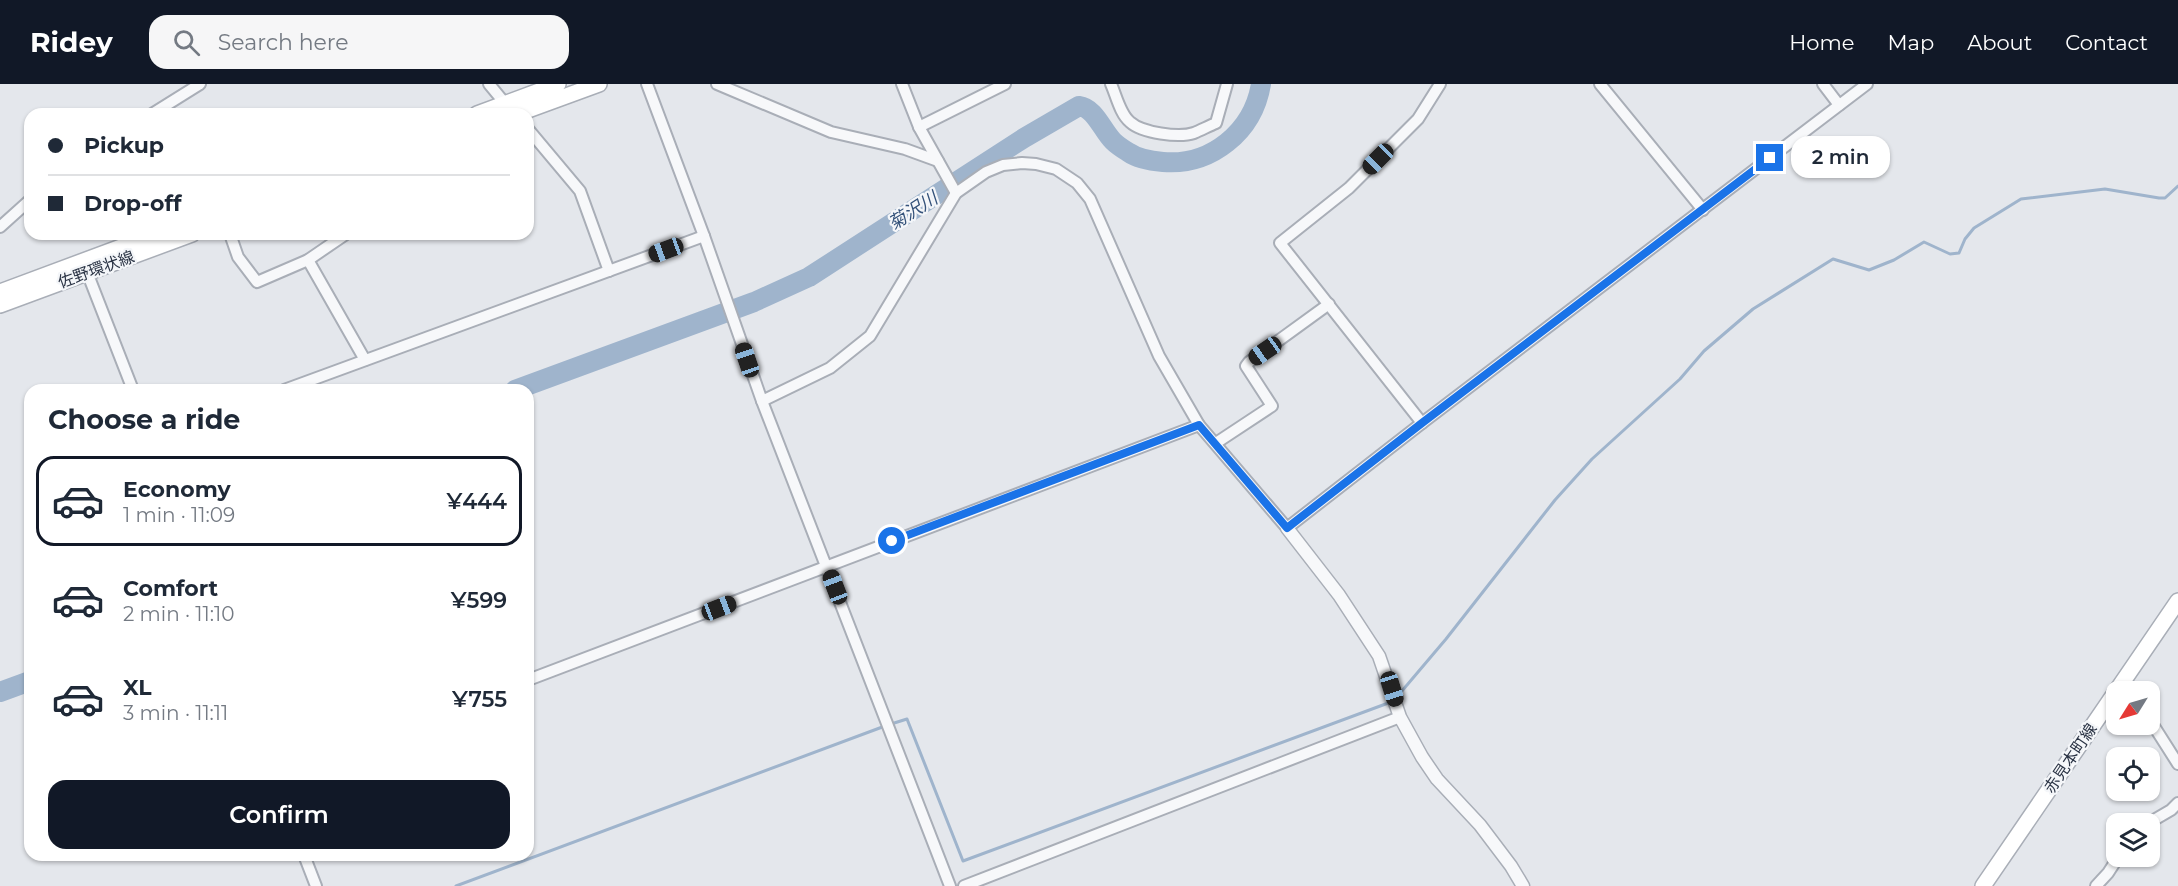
<!DOCTYPE html>
<html lang="en">
<head>
<meta charset="utf-8">
<style>
	:root { --surface:#fff; --page:#f6f6f7; --text:#1f2937; --muted:#747a83; --line:#e0e1e3; --accent:#111827 }
	body { margin:0; font-family:Montserrat,"Noto Sans JP",sans-serif; background:var(--page); color:var(--text); height:100vh; display:flex; flex-direction:column; font-size:22px; white-space:nowrap }
	* { box-sizing:border-box; margin:0 }
	p { font-size:20px; color:var(--muted) }
	.icon { flex:none; width:33px; height:33px; fill:none; stroke:currentColor; stroke-width:2; stroke-linecap:round; stroke-linejoin:round }
	.map { position:relative; flex:1; overflow:hidden }
	.sheet { position:absolute; left:24px; top:300px; width:510px; height:477px; display:flex; flex-direction:column; background:var(--surface); border-radius:18px; box-shadow:0 2px 4px #0004 }
	.sheet>* { flex:none }
	.top-card { position:absolute; left:24px; top:24px; width:510px; height:132px; border-radius:18px; box-shadow:0 2px 4px #0004; display:grid; align-content:center; height:132px; padding:0 24px; background:var(--surface) }
	.needle { width:39px; rotate:233deg }
	.controls { position:absolute; left:2106px; top:597px; display:grid; gap:12px }
	.controls a { display:grid; place-items:center; width:54px; height:54px; border-radius:12px; background:var(--surface); box-shadow:0 2px 4px #0004; font-size:30px }
	.end { position:absolute; width:27px; height:27px; margin:-14px; border:8px solid #1a73e8; background:#fff; box-shadow:0 0 0 3px #fff }
	.from { border-radius:50% }
	.bubble { position:absolute; height:42px; border-radius:18px; background:var(--surface); box-shadow:0 2px 4px #0004; font-size:20px; font-weight:600; line-height:42px; text-align:center }
	.car { position:absolute; width:18px; height:36px; margin:-18px -9px; border-radius:8px; box-shadow:0 0 4px 2px #0007; background:linear-gradient(#222 24%,#8ab4d8 0 40%,#222 0 76%,#8ab4d8 0 86%,#222 0) }
	.top-card b { display:flex; align-items:center; gap:21px; height:57px; font-size:22px }
	.top-card b+b { border-top:2px solid var(--line) }
	.top-card i { width:15px; height:15px; background:var(--text) }
	ul { padding:0; list-style:none }
	li { display:flex; align-items:center; gap:18px; height:90px; margin:0 12px 9px; padding:0 12px; border:3px solid transparent; border-radius:18px }
	li div { flex:1 }
	li b { display:block; font-size:22px }
	li em { font-style:normal; font-weight:600 }
	li.on { border-color:var(--accent) }
	li>.icon { width:54px; height:54px; stroke-width:1.5 }
	h2 { padding:0 24px; font-size:27px; line-height:72px }
	.primary-button { display:flex; gap:12px; margin-top:auto; padding:12px 24px }
	.primary-button a { flex:1; height:69px; border-radius:18px; background:var(--accent); color:#fff; font-size:24px; font-weight:600; line-height:69px; text-align:center }
	header { display:flex; align-items:center; gap:36px; box-sizing:border-box; height:84px; padding:0 30px; background:var(--accent); color:#fff }
	header strong { font-size:28px }
	nav { display:flex; gap:33px; margin-inline-start:auto; font-size:21px }
	.search { width:420px; height:54px; background:var(--page); display:flex; align-items:center; gap:15px; box-sizing:border-box; padding:0 21px; border-radius:18px; color:var(--muted); font-size:22px }
	.map>svg:first-child { display:block }
</style>
</head>
<body>
<header>
<strong>Ridey</strong>
<div class="search"><svg class="icon" aria-label="search" viewBox="0 0 24 24"><circle cx="10" cy="10" r="6"/><path d="M15 15l6 6"/></svg>Search here</div>
<nav><a>Home</a><a>Map</a><a>About</a><a>Contact</a></nav>
</header>
<div class="map">
<svg width="2178" height="802" viewBox="0 0 2178 802">
	<rect width="100%" height="100%" fill="#e4e7ec"/>
	<g fill="none" stroke-linecap="round" stroke-linejoin="round">
		<!-- stream -->
		<g stroke="#9fb4cc" stroke-width="3">
			<polyline points="1396,614 1446,555 1555,416 1592,375 1680,295 1704,267 1753,225 1833,175 1869,186 1894,176 1924,158 1950,170 1959,169 1965,155 1974,144 2021,115 2105,105 2159,114 2165,114 2178,102"/>
			<polyline points="891,640 907,635 963,777 1391,618"/>
			<polyline points="456,802 885,642"/>
		</g>
		<!-- river -->
		<g stroke="#9fb4cc" stroke-width="20">
			<path d="M515,306L754,218L809,193L1024,54L1079,22C1095,24 1102,46 1113,57C1117,61 1123,65 1128,68C1138,75 1151,77 1163,78C1211,82 1253,48 1261,0"/>
			<polyline points="0,608 30,597"/>
		</g>
		<!-- minor casing -->
		<g stroke="#a9aeb7" stroke-width="14">
			<g id="minor">
				<polyline points="489,0 508,23"/>
				<polyline points="647,0 704,152 762,317 950,802"/>
				<polyline points="717,0 831,48 905,65 938,77"/>
				<polyline points="902,0 919,43 956,109"/>
				<path d="M1111,0C1116,11 1120,30 1130,38C1142,49 1179,54 1194,49C1201,46 1209,42 1216,39L1227,0"/>
				<polyline points="1600,0 1703,126"/>
				<polyline points="1823,0 1839,21"/>
				<polyline points="152,30 200,0"/>
				<polyline points="919,43 1005,0"/>
				<polyline points="528,45 580,107 609,187"/>
				<polyline points="0,143 30,116"/>
				<polyline points="230,150 238,173 257,198 308,176 346,150"/>
				<polyline points="308,176 365,276"/>
				<polyline points="85,183 133,306"/>
				<polyline points="284,306 704,152"/>
				<polyline points="762,317 830,284 870,252 956,109 986,88 1003,81 1022,79 1036,80 1056,85 1077,99 1090,115 1159,272 1199,341 1287,444 1422,339 1867,0"/>
				<polyline points="1422,339 1280,159 1349,104 1418,35 1440,0"/>
				<polyline points="1216,359 1272,322 1246,282 1249,278 1329,220"/>
				<polyline points="528,596 1199,341"/>
				<polyline points="2150,636 2178,680"/>
				<polyline points="2147,740 2171,726 2178,719"/>
				<polyline points="304,771 316,802"/>
				<polyline points="964,802 1400,633"/>
				<polyline points="2096,802 2108,789 2119,772"/>
			</g>
		</g>
		<!-- tertiary casing -->
		<g stroke="#a9aeb7" stroke-width="15">
			<polyline id="tertiary" points="1287,444 1339,511 1379,572 1400,633 1422,673 1437,695 1480,741 1511,782 1523,802"/>
		</g>
		<!-- secondary casing -->
		<g stroke="#a9aeb7" stroke-width="18">
			<g id="secondary">
				<polyline points="477,30 558,0"/>
				<polyline points="517,30 599,0"/>
				<polyline points="0,208 156,150"/>
				<polyline points="0,221 192,150"/>
				<polyline points="1983,802 2178,517"/>
			</g>
		</g>
		<!-- minor -->
		<use href="#minor" stroke="#f7f8fa" stroke-width="10"/>
		<!-- tertiary -->
		<use href="#tertiary" stroke="#f7f8fa" stroke-width="12"/>
		<!-- secondary -->
		<use href="#secondary" stroke="#fff" stroke-width="15"/>
	</g>
	<g fill="none" stroke-linecap="round" stroke-linejoin="round">
		<!-- route -->
		<polyline stroke="#1a73e8" stroke-width="8" points="892,457 1199,341 1287,444 1422,339 1770,74"/>
	</g>
	<g text-anchor="middle" stroke-width="4.5" stroke-linejoin="round" paint-order="stroke">
		<!-- street labels -->
		<g font-size="16" fill="#2b3445" stroke="#f4f6f9">
			<text transform="translate(96 185) rotate(-20)" y="6">佐野環状線</text>
			<text transform="translate(2070 674) rotate(-56)" y="6">赤見本町線</text>
		</g>
		<!-- water labels -->
		<g font-size="18" font-style="italic" fill="#34527a" stroke="#f4f6f9">
			<text transform="translate(913 127) rotate(-32)" y="6">菊沢川</text>
		</g>
	</g>
</svg>
<div class="controls">
<a><svg class="needle" viewBox="-14 -14 28 28"><path d="M0-13l5 13h-10z" fill="#e53935"/><path d="M0 13l5-13h-10z" fill="#747a83"/></svg></a>
<a><svg class="icon" aria-label="locate" viewBox="0 0 24 24"><circle cx="12" cy="12" r="6"/><path d="M12 2v4M12 18v4M2 12h4M18 12h4"/></svg></a>
<a><svg class="icon" aria-label="layers" viewBox="0 0 24 24"><path d="M12 4l9 5-9 5-9-5zM3 14l9 5 9-5"/></svg></a>
</div>
<i class="end from" style="left:892px;top:457px"></i>
<i class="end" style="left:1770px;top:74px"></i>
<div class="bubble" style="left:1791px;top:52px;width:99px">2 min</div>
<i class="car" style="left:1378px;top:75px;rotate:225deg"></i>
<i class="car" style="left:666px;top:166px;rotate:250deg"></i>
<i class="car" style="left:1265px;top:267px;rotate:235deg"></i>
<i class="car" style="left:747px;top:276px;rotate:341deg"></i>
<i class="car" style="left:835px;top:503px;rotate:339deg"></i>
<i class="car" style="left:719px;top:524px;rotate:69deg"></i>
<i class="car" style="left:1392px;top:605px;rotate:163deg"></i>
<div class="top-card">
<b><i class="from"></i>Pickup</b>
<b><i></i>Drop-off</b>
</div>
<section class="sheet">
<h2>Choose a ride</h2>
<ul>
<li class="on"><svg class="icon" aria-label="car" viewBox="0 0 24 24"><path d="M5 17H2v-5l4-1 3-4h7l3 4 3 1v5h-3M9 17h6M6 11h13"/><circle cx="7" cy="17" r="2"/><circle cx="17" cy="17" r="2"/></svg><div><b>Economy</b><p>1 min · 11:09</p></div><em>¥444</em></li>
<li><svg class="icon" aria-label="car" viewBox="0 0 24 24"><path d="M5 17H2v-5l4-1 3-4h7l3 4 3 1v5h-3M9 17h6M6 11h13"/><circle cx="7" cy="17" r="2"/><circle cx="17" cy="17" r="2"/></svg><div><b>Comfort</b><p>2 min · 11:10</p></div><em>¥599</em></li>
<li><svg class="icon" aria-label="car" viewBox="0 0 24 24"><path d="M5 17H2v-5l4-1 3-4h7l3 4 3 1v5h-3M9 17h6M6 11h13"/><circle cx="7" cy="17" r="2"/><circle cx="17" cy="17" r="2"/></svg><div><b>XL</b><p>3 min · 11:11</p></div><em>¥755</em></li>
</ul>
<div class="primary-button"><a>Confirm</a></div>
</section>
</div>
</body>
</html>
